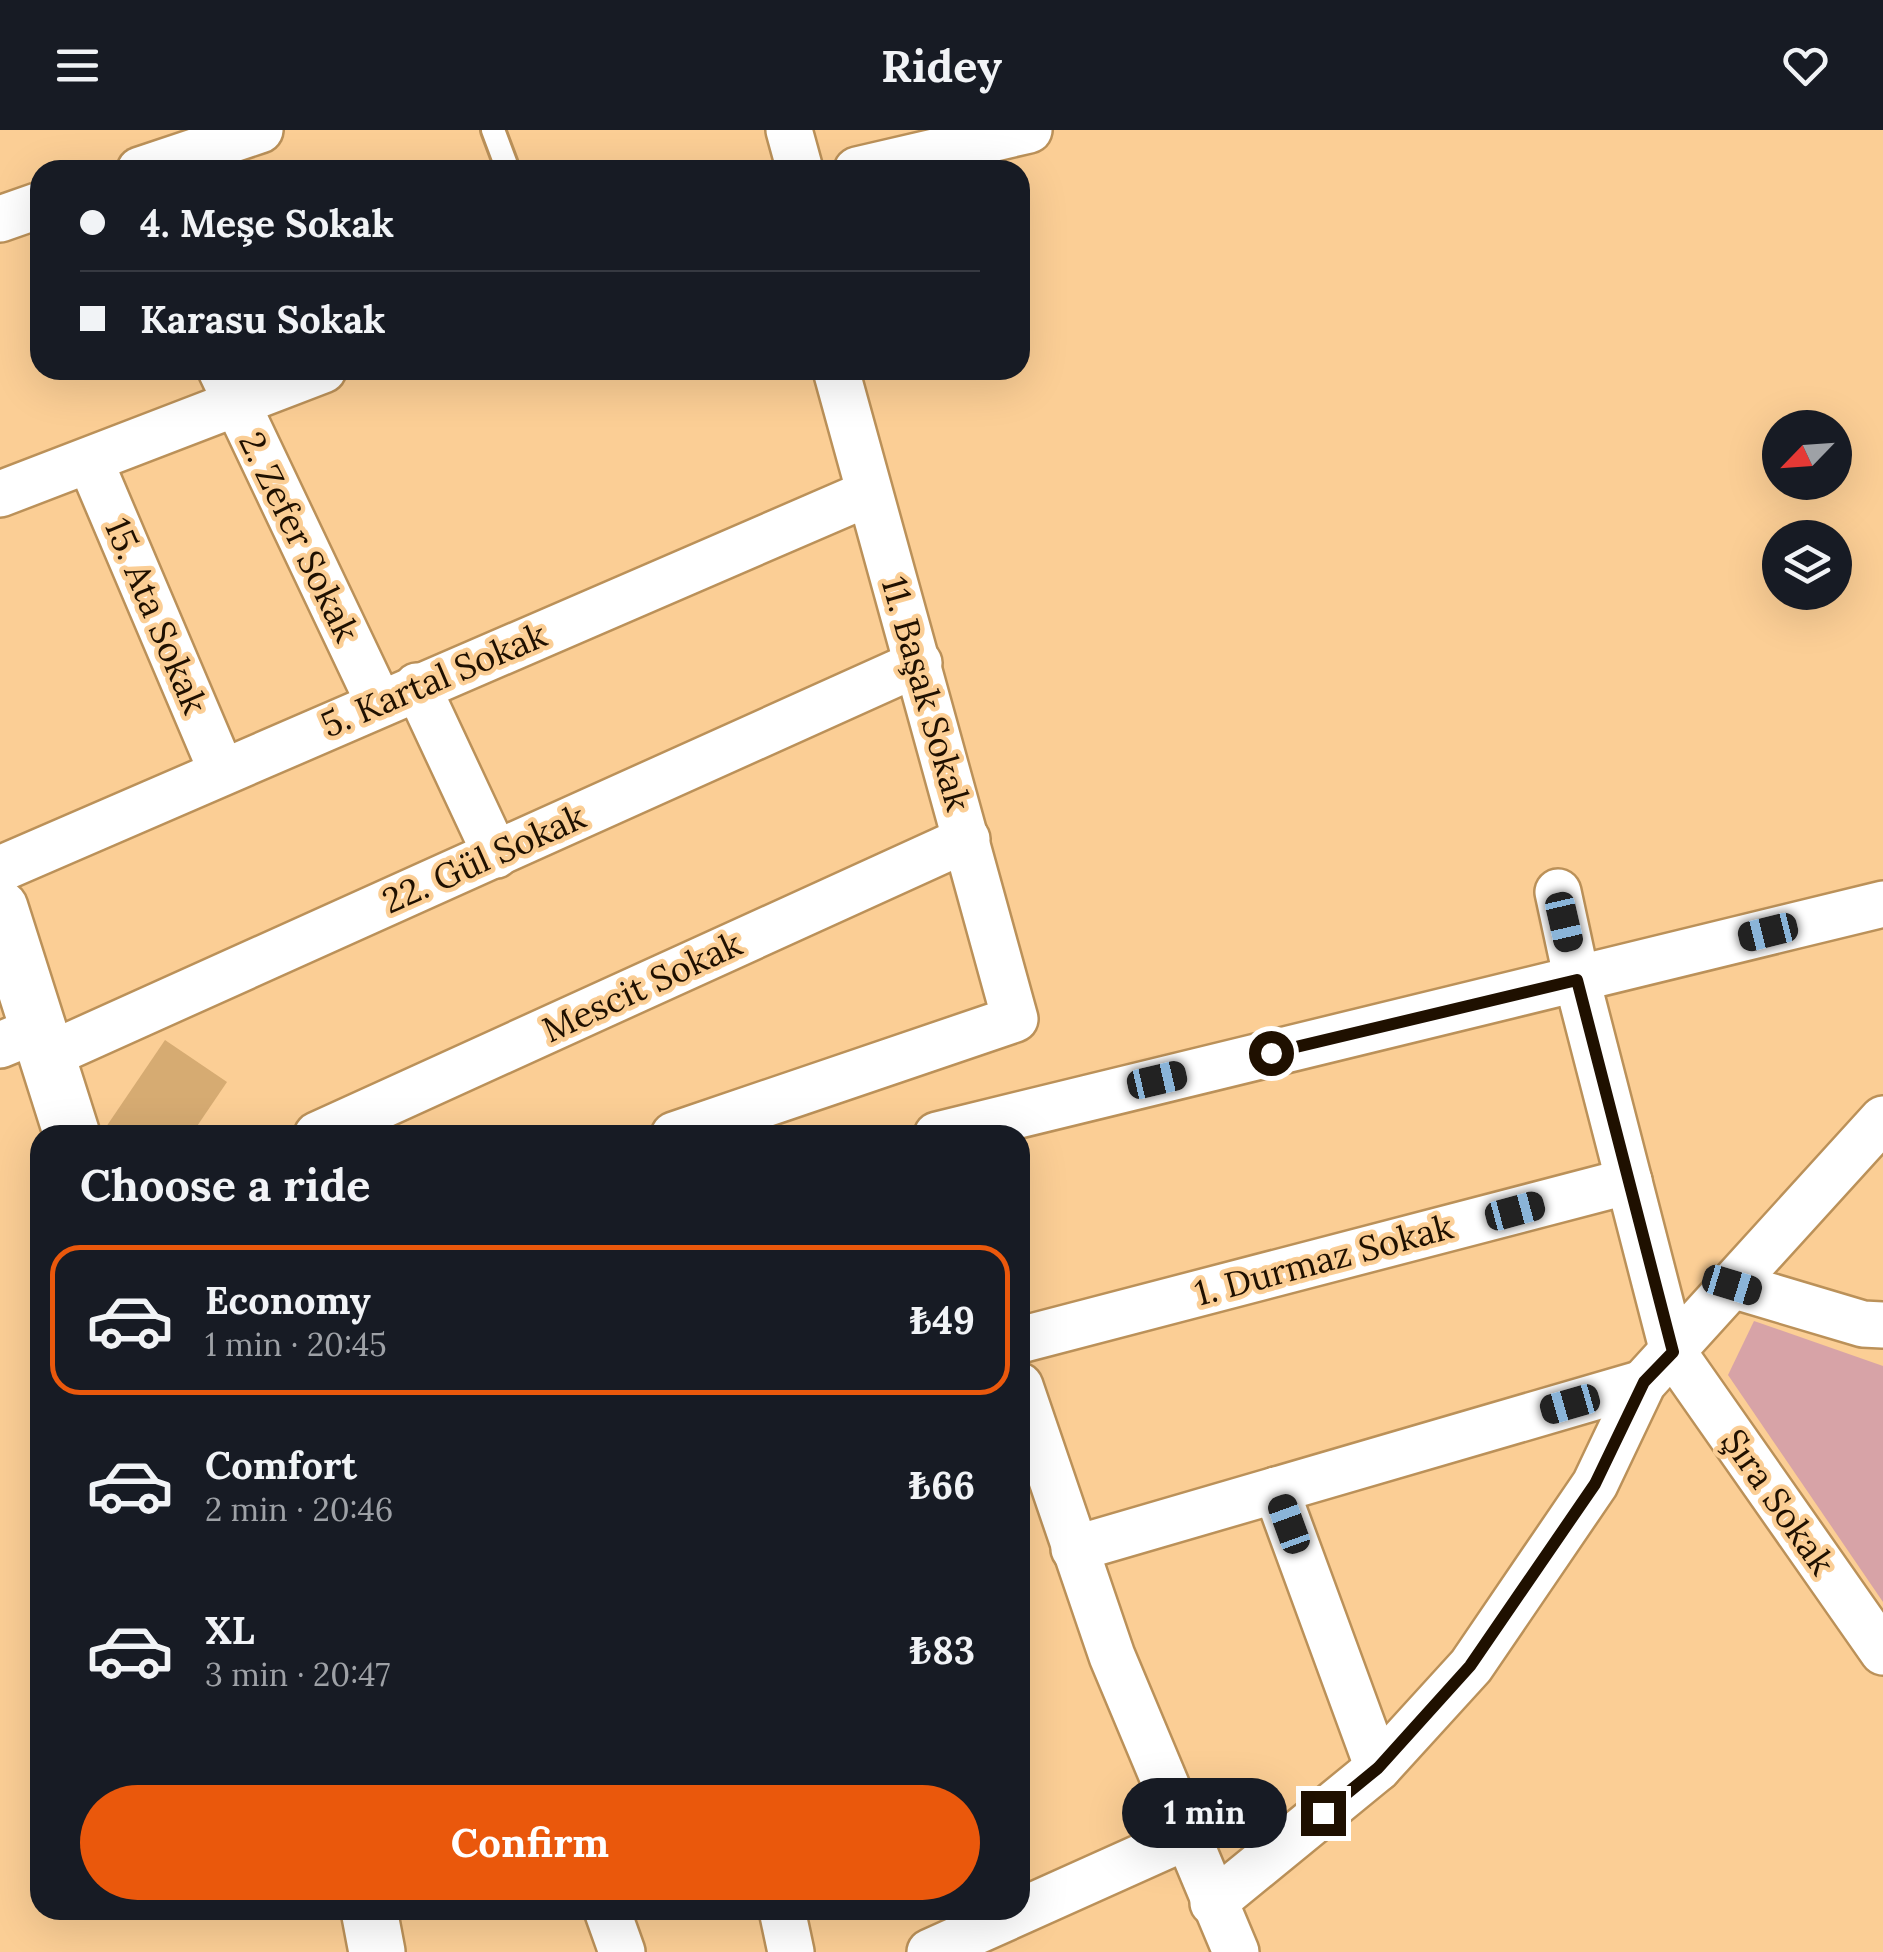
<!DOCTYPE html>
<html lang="en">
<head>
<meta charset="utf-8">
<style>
	:root { --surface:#171b24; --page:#242831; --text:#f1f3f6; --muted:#9ea1a6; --line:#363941; --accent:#ea580c }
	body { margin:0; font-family:Lora,serif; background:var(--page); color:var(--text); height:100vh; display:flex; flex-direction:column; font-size:38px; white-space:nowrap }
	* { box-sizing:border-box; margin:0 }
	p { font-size:32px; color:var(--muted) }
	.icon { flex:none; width:55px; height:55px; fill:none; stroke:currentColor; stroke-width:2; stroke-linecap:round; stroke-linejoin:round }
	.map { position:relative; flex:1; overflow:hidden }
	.side { position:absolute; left:30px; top:995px; width:1000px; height:795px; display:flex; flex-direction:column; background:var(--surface); border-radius:30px; box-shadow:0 10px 40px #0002 }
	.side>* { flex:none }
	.banner { position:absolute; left:30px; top:30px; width:1000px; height:220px; border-radius:30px; box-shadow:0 10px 40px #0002; display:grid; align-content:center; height:220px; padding:0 50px; background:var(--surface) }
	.needle { width:65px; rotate:245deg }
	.fabs { position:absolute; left:1762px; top:280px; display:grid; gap:20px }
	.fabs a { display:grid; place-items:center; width:90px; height:90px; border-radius:50%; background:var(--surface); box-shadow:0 10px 40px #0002; font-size:50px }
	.end { position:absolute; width:45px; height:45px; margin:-22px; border:12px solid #1f1000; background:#fff; box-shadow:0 0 0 5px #fff }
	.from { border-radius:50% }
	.bubble { position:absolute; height:70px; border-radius:35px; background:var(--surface); box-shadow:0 10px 40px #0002; font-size:32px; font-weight:700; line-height:70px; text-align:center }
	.car { position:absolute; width:30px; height:60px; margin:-30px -15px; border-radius:12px; box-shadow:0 0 8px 2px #0007; background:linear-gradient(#222 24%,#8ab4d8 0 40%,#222 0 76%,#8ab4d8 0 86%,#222 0) }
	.banner b { display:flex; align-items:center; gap:35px; height:95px; font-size:38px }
	.banner b+b { border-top:2px solid var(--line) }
	.banner i { width:25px; height:25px; background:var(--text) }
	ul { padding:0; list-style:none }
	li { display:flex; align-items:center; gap:30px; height:150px; margin:0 20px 15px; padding:0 30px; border:5px solid transparent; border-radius:30px }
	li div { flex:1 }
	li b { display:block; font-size:38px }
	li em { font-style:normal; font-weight:700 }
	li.active { border-color:var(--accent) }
	li>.icon { width:90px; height:90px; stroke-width:1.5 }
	h2 { padding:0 50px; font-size:45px; line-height:120px }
	.cta { display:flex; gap:20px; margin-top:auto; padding:20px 50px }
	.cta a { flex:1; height:115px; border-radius:60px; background:var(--accent); color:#fff; font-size:40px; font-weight:700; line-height:115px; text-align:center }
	header { display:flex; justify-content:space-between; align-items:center; height:130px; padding:0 50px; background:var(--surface); font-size:45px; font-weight:700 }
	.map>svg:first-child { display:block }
</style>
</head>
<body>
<header><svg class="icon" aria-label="menu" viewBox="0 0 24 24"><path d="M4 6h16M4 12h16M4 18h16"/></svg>Ridey<svg class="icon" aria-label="heart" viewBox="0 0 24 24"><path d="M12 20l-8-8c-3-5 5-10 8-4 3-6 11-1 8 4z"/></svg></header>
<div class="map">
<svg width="1883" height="1822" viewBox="0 0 1883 1822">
	<rect width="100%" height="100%" fill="#fbce95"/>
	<!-- green -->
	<polygon fill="#d7a3a7" points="1754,1191 1883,1236 1883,1472 1728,1245"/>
	<!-- building -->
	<polygon fill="#d6ab72" points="165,910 227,952 191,1005 118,1005 106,997"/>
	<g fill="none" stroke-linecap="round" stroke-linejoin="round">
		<!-- service casing -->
		<g stroke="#bb9159" stroke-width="28">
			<polyline id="service" points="493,0 508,40"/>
		</g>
		<!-- minor casing -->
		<g stroke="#bb9159" stroke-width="50">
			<g id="minor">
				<polyline points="789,0 800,40"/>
				<polyline points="140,40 260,0"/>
				<polyline points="857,40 1029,0"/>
				<polyline points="0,89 40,75"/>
				<polyline points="221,240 379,573"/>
				<polyline points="90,331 222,642"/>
				<polyline points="0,364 323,240"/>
				<polyline points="417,556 496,725"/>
				<polyline points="0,739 869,363"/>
				<polyline points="1558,762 1577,850 1673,1222 1883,1522"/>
				<polyline points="0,915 39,899"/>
				<polyline points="49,925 919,533"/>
				<polyline points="317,1005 967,709"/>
				<polyline points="674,1005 1015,889 836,240"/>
				<polyline points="937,1005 1883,774"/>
				<polyline points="1732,1155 1863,1194 1883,1195"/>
				<polyline points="1020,1210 1629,1051"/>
				<polyline points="1020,1256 1112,1526 1236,1822"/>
				<polyline points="1276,1360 1378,1638"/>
				<polyline points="1074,1419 1643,1253"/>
				<polyline points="1213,1773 1378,1638 1471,1536 1595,1354 1643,1253 1883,989"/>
				<polyline points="607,1780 622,1822"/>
				<polyline points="782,1780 791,1822"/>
				<polyline points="930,1822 1186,1707"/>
			</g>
		</g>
		<!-- tertiary casing -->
		<g stroke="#bb9159" stroke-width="60">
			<g id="tertiary">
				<polyline points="0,778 72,1005"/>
				<polyline points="369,1780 377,1822"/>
			</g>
		</g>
		<!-- service -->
		<use href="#service" stroke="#fff" stroke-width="22"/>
		<!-- minor -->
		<use href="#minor" stroke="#fff" stroke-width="45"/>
		<!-- tertiary -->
		<use href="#tertiary" stroke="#fff" stroke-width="55"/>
	</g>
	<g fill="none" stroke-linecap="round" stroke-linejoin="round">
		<!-- route -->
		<polyline stroke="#1f1000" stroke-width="12" points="1271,923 1577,850 1673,1222 1644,1252 1595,1354 1470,1536 1378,1638 1323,1683"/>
	</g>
	<g text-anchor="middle" stroke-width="9" stroke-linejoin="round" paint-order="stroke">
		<!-- street labels -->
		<g font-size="35" fill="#1f1000" stroke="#fbce95">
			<text transform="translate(299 407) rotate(64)" y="12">2. Zefer Sokak</text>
			<text transform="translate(156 486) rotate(67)" y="12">15. Ata Sokak</text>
			<text transform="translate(434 550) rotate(-23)" y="12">5. Kartal Sokak</text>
			<text transform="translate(926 564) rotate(74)" y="12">11. Başak Sokak</text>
			<text transform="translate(484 729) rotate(-24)" y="12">22. Gül Sokak</text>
			<text transform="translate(642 857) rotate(-25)" y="12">Mescit Sokak</text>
			<text transform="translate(1324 1130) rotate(-15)" y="12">1. Durmaz Sokak</text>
			<text transform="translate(1778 1372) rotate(55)" y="12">Şıra Sokak</text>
		</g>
	</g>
</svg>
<div class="fabs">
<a><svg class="needle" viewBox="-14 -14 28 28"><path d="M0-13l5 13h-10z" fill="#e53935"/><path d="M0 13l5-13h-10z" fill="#9ea1a6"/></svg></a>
<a><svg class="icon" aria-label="layers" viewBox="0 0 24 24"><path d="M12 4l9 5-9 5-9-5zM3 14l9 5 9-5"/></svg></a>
</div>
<i class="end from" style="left:1271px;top:923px"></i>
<i class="end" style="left:1323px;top:1683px"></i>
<div class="bubble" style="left:1122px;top:1648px;width:165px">1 min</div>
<i class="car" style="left:1564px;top:792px;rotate:167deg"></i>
<i class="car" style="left:1768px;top:802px;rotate:256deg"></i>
<i class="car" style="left:1157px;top:950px;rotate:77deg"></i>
<i class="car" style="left:1515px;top:1081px;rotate:75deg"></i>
<i class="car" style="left:1732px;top:1155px;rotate:107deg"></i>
<i class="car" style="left:1570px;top:1274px;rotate:254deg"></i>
<i class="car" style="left:1289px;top:1394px;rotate:340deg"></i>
<div class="banner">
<b><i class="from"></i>4. Meşe Sokak</b>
<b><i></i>Karasu Sokak</b>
</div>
<section class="side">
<h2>Choose a ride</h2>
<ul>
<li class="active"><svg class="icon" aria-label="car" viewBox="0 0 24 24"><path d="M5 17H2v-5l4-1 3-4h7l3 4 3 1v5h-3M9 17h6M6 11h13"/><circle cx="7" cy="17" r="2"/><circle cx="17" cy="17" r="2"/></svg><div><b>Economy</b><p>1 min · 20:45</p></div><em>₺49</em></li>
<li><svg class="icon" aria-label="car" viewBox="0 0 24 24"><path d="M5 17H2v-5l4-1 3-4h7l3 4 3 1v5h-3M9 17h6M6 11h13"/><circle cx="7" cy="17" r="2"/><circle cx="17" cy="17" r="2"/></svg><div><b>Comfort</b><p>2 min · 20:46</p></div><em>₺66</em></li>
<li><svg class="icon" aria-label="car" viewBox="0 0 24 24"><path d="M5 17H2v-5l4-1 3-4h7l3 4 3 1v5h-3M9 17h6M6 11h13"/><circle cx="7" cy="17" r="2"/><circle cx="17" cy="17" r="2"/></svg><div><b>XL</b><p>3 min · 20:47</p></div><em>₺83</em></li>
</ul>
<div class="cta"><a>Confirm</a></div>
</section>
</div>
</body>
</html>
